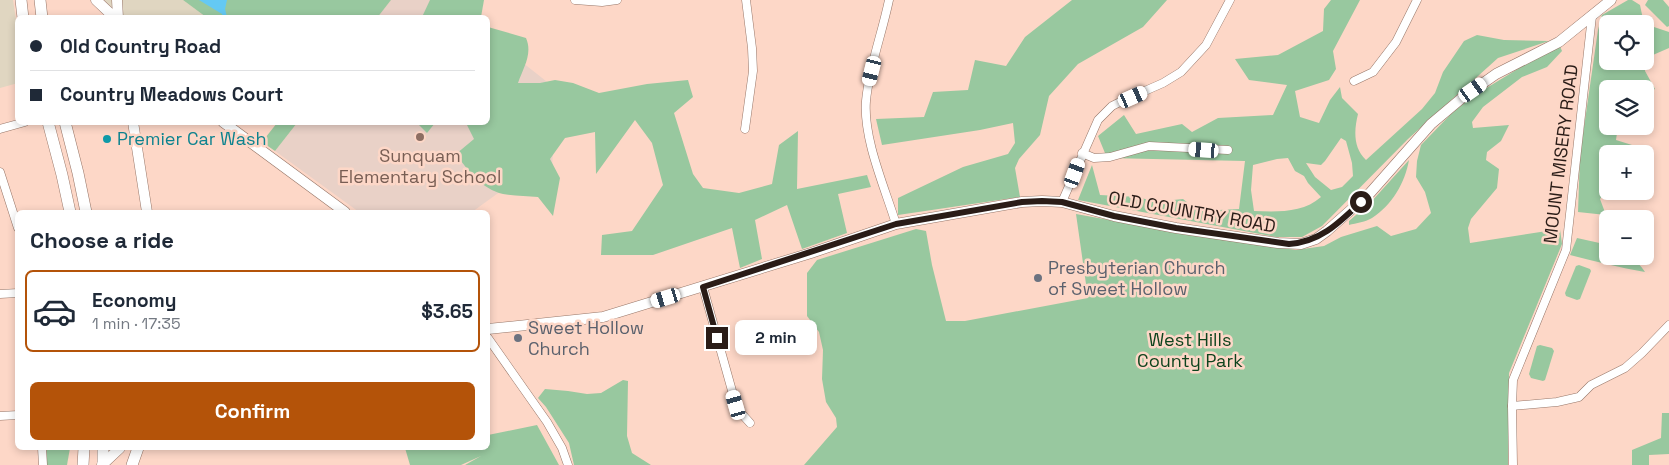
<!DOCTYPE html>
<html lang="en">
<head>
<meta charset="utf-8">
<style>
	:root { --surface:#fff; --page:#f2f2f3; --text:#1f2937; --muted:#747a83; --line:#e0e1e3; --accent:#b45309 }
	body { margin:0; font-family:"Space Grotesk",sans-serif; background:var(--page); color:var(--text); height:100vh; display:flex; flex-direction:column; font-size:19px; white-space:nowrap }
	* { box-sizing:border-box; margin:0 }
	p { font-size:16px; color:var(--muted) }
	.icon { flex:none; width:28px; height:28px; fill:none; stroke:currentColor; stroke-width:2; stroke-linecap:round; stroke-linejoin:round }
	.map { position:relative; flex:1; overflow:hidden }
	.sheet { position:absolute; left:15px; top:210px; width:475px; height:240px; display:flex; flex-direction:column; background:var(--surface); border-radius:8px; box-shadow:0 2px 8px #0003 }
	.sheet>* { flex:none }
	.guide { position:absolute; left:15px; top:15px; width:475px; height:110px; border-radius:8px; box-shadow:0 2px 8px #0003; display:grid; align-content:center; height:110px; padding:0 15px; background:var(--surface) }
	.tools { position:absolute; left:1599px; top:15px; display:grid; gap:10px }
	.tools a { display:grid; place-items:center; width:55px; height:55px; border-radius:8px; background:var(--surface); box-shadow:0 2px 8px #0003; font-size:25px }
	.end { position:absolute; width:22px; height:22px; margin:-11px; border:6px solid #2a1c17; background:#fff; box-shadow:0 0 0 2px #fff }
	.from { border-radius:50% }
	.bubble { position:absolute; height:35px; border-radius:8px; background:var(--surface); box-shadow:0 2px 8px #0003; font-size:16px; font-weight:700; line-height:35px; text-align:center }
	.car { position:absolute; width:15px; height:30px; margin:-15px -8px; border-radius:6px; box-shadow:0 0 4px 1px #0007; background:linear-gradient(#fff 24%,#345 0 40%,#fff 0 76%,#345 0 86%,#fff 0) }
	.guide b { display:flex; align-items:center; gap:18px; height:48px; font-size:19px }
	.guide b+b { border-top:1px solid var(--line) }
	.guide i { width:12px; height:12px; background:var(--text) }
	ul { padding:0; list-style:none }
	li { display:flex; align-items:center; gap:15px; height:82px; margin:0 10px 8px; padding:0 5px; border:2px solid var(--line); border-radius:8px }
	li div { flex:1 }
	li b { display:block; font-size:19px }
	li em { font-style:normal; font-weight:700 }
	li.active { border-color:var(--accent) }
	li>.icon { width:45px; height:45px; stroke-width:1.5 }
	h2 { padding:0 15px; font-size:22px; line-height:60px }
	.button { display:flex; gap:10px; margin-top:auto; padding:10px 15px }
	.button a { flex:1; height:58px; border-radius:8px; background:var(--accent); color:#fff; font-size:20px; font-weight:700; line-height:58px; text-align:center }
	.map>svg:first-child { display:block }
</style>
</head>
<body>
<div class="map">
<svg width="1669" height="465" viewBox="0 0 1669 465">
	<rect width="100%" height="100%" fill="#fdd7c7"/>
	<!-- commercial -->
	<g fill="#e0d6c1">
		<polygon points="0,0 13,0 17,26 18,83 0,88"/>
		<polygon points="104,0 183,0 206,17 121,17"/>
	</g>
	<!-- education -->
	<g fill="#e9d1c7">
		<polygon points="391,0 442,0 464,18 377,18"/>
		<polygon points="488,35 556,89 552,170 537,165 472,212 359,212 275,151 297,123 488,122"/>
	</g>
	<!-- green -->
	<g fill="#98c89f" fill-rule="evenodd">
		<polygon points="183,0 391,0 377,18 206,17"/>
		<polygon points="430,0 484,0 481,17 422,17"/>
		<polygon points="1072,0 1167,0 1143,27 1078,64 1049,96 1040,135 1019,159 1015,168 1020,197 898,215 898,198 963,167 1008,154 1015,143 1013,123 980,130 882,145 876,119 924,117 933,92 968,90 975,60 1006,66 1025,37"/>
		<path d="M1331,0H1360L1333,51L1336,69L1329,80L1295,91L1300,117L1319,123L1330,100L1340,87L1342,98L1358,114C1354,130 1353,148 1366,160L1422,109L1435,93L1443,72L1464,41L1477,35L1504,40L1549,41L1498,58L1408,139L1322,226L1302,237H1276L1078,200L1092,165L1100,195L1139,197L1154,202L1183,199L1198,211L1239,209L1245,161L1107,158L1098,136L1124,115L1136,134L1182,124L1192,132L1218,118L1273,115L1287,85L1249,80L1235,59L1278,55L1323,31L1324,9ZM1341,138L1346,141L1352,163L1353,176L1342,187L1331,190L1315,177L1306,163L1321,165L1325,161ZM1288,158L1295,171L1304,176L1308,183L1321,197C1303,213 1277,212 1254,211L1251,190L1253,165L1277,159Z"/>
		<polygon points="1628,0 1632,0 1640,5 1644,24 1608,24 1608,61 1645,61 1645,24 1669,32 1669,48 1646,58 1645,71 1655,89 1645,94 1645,89 1608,89 1608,126 1618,126 1616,140 1632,145 1653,159 1645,164 1645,154 1608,154 1606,191 1600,199 1606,215 1578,212 1580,155 1598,30 1602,15"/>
		<polygon points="1648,0 1663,0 1669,7 1669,26 1667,27 1645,5"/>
		<path d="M488,27L526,38C533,54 523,68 518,83H540L555,80L573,83L599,93L647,84L688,80L693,97L674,113L693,174L703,188L739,193L772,184L779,145L798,131L797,189L867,175L871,187L838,194L847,233L802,249L787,205L755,220L762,259L740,268L732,228L653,255H601L602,235L632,231L663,185L652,143L635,120L596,174L595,132L565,138L550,159L560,178L553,216L538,197C527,196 514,196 503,194C482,189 468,171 456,154L474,139L466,123L488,122Z"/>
		<polygon points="1559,44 1562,51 1547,67 1522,77 1483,107 1472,122 1473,128 1509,125 1501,141 1487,152 1486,160 1499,169 1497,188 1471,219 1468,228 1470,243 1560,229 1562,244 1509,373 1508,465 804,465 837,427 836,418 826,402 822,379 823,350 819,332 807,316 807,273 817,260 916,229 926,231 932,265 946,321 965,321 1088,298 1076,214 1193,235 1296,250 1324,246 1341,237 1377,226 1391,236 1416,229 1431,213 1425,192 1416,177 1417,161 1421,145 1450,115 1470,98"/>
		<polygon points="277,123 297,123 275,151 262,142"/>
		<polygon points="417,123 417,122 435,123 427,133"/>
		<path d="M1409,160C1405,183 1392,205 1372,218C1366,222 1356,223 1349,225V221L1371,202Z"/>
		<path d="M1604,220H1607L1608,256C1626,256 1634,255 1645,272C1620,268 1595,261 1570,255L1577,238L1604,244Z"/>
		<polygon points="1579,265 1590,269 1591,271 1580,299 1577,300 1566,296 1565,293 1576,266"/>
		<polygon points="1540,345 1552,348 1554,351 1545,380 1543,381 1531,378 1529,374 1537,346"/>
		<polygon points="623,380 628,381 627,436 632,453 651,465 574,465 569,443 546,407 538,398 545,389 568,391 587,394 601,393"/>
		<polygon points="1662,413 1669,413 1669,454 1649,455 1649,465 1632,465 1632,450 1661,438"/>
		<polygon points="537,425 559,465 465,465 481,456 461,465 410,465 405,448 488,448 488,435"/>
		<polygon points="49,448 70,448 67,465 47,465 46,451"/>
	</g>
	<!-- water -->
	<polygon fill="#64c9f4" points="199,0 227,0 225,9 227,17 223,17 222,14"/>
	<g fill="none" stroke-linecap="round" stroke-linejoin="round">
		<!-- street casing -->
		<g stroke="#977668" stroke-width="9">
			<g id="street">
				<polyline points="575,0 602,2 617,0"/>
				<path d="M889,0C882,34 869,67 866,101C863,139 885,188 896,224"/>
				<polyline points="1354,81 1373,72 1396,42 1417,0"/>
				<polyline points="0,129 25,122"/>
				<polyline points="745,129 753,71 752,48 746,0"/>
				<polyline points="1082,153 1094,158 1110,157 1149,146 1228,150"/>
				<polyline points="0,172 18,228"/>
				<polyline points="1062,202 1098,120 1112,106 1122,101 1163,83 1181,72 1206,45 1230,0"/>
				<polyline points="703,287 736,405 741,413 750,423"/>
				<polyline points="0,294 18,293"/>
				<polyline points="488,338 547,422 562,448 568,465"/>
				<polyline points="1512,406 1557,402 1579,397 1591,385 1625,368 1642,353 1669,325"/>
				<polyline points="0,416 18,415"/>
				<polyline points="42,448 43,465"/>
				<polyline points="1513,465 1512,406 1513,380 1566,250 1592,16"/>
			</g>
		</g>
		<!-- secondary casing -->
		<g stroke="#977668" stroke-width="11">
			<g id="secondary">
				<polyline points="96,0 115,18"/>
				<polyline points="117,0 118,18"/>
				<polyline points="133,122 147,212"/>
				<polyline points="223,122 345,212"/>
				<polyline points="488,329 603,317 811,253 896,224 1022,202 1042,201 1062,202 1114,216 1176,228 1278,243 1301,244 1316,239 1327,231 1370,193 1431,124 1462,98 1496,74 1559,42 1611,0"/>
				<polyline points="102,465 120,448"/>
			</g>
		</g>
		<!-- primary casing -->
		<g stroke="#977668" stroke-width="12">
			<g id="primary">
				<polyline points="21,0 23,18"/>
				<polyline points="40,0 42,18"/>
				<polyline points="48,122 62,175 70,212"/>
				<polyline points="65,122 78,173 86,212"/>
				<polyline points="83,465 84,448"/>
				<polyline points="103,465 103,448"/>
				<polyline points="132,465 138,448"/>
			</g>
		</g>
		<!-- street -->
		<use href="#street" stroke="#fff" stroke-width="8"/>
		<!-- secondary -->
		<use href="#secondary" stroke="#fff" stroke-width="10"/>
		<!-- primary -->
		<use href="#primary" stroke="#fff" stroke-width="11"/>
	</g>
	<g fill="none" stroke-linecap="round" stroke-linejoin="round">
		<!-- route -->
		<path stroke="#2a1c17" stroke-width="6" d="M717,338L703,287L896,224L1022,202L1042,201L1062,202L1114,216L1176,228L1289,244C1320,242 1339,223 1361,202"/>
	</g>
	<!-- markers -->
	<circle fill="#8d6e63" stroke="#fdd7c7" stroke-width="2" cx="420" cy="137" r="5"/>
	<circle fill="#0f9aa8" stroke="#fdd7c7" stroke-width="2" cx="107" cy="139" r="5"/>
	<g fill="#6b7280" stroke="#fdd7c7" stroke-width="2">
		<circle cx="1038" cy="278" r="5"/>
		<circle cx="518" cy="338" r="5"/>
	</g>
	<g text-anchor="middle" stroke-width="5" stroke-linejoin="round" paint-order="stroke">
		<!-- culture labels -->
		<g font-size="18" fill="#0d838f" stroke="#fdd7c7" text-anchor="start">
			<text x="117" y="145">Premier Car Wash</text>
		</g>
		<!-- street labels -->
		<g font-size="18" fill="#2a1c17" stroke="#fdd7c7">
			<text transform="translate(1561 154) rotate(-83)" y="6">MOUNT MISERY ROAD</text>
			<text transform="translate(1192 212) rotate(10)" y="6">OLD COUNTRY ROAD</text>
		</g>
		<!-- education labels -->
		<g font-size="18" fill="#785e54" stroke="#fdd7c7">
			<text x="420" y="162">Sunquam<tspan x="420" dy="21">Elementary School</tspan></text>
		</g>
		<!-- worship labels -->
		<g font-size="18" fill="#5b616d" stroke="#fdd7c7" text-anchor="start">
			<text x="1048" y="274">Presbyterian Church<tspan x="1048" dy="21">of Sweet Hollow</tspan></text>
			<text x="528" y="334">Sweet Hollow<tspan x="528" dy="21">Church</tspan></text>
		</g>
		<!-- park labels -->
		<g font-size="18" fill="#0e431d" stroke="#fdd7c7">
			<text x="1190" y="346">West Hills<tspan x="1190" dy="21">County Park</tspan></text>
		</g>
	</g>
</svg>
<div class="tools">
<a><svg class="icon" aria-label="locate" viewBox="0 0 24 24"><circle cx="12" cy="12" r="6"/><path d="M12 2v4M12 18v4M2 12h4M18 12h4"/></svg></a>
<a><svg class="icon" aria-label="layers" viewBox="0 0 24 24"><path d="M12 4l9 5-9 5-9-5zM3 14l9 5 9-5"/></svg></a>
<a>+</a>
<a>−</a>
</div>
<i class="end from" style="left:1361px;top:202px"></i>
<i class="end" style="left:717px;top:338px"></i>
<div class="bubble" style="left:735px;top:320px;width:82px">2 min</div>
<i class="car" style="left:872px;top:71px;rotate:194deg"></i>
<i class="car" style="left:1473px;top:90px;rotate:55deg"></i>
<i class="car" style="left:1133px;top:97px;rotate:66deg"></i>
<i class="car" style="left:1204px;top:150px;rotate:274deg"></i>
<i class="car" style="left:1075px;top:173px;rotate:20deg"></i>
<i class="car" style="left:666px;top:298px;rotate:253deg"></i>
<i class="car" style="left:736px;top:405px;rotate:344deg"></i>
<div class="guide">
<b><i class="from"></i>Old Country Road</b>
<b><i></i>Country Meadows Court</b>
</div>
<section class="sheet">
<h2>Choose a ride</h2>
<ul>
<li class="active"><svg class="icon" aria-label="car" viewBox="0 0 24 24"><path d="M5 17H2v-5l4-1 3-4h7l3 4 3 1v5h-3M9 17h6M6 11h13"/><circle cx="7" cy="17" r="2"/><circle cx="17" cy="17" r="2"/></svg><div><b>Economy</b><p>1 min · 17:35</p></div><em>$3.65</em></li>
</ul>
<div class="button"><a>Confirm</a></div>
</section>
</div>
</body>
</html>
